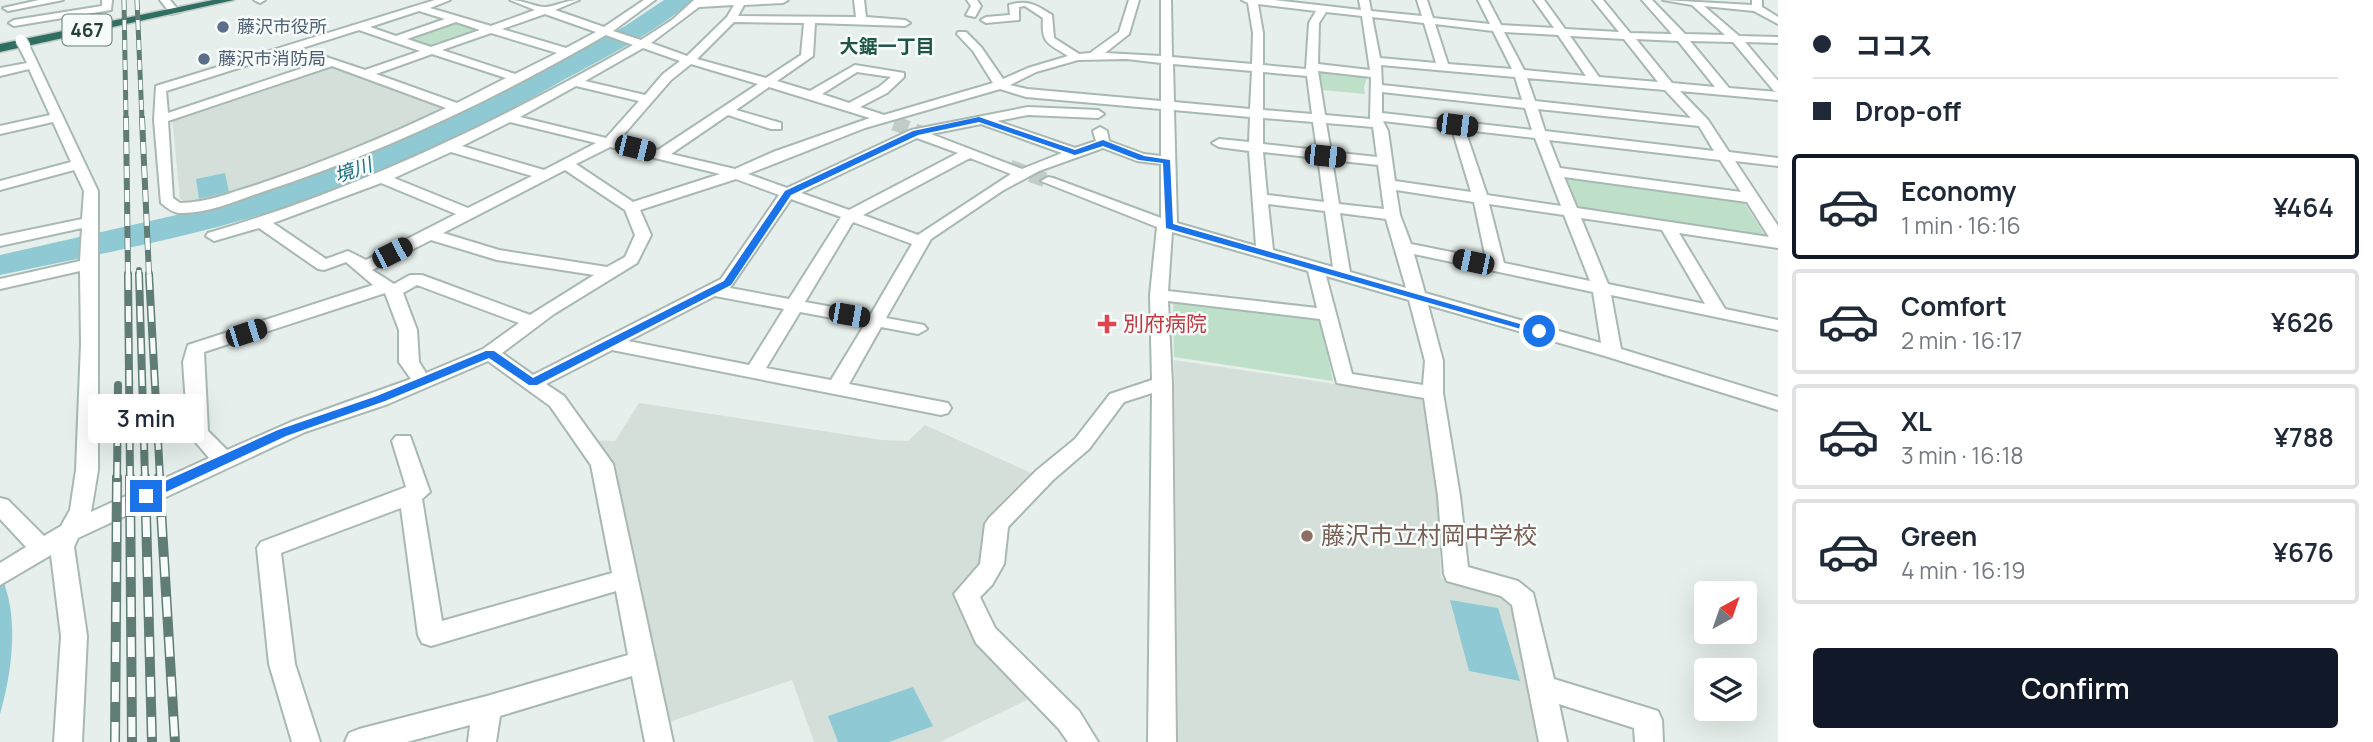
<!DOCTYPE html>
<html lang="en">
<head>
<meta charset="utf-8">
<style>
	:root { --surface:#fff; --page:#f2f2f3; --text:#1f2937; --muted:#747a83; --line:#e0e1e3; --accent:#111827 }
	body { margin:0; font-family:Manrope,"Noto Sans JP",sans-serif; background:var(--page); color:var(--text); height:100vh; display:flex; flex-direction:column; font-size:26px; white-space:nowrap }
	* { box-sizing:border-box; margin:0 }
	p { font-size:23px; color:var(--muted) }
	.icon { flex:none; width:38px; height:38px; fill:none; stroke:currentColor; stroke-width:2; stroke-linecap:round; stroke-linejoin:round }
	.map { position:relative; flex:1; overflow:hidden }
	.details { display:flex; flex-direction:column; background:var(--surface); width:595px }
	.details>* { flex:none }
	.hud { display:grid; align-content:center; height:154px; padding:0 35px; background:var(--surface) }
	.needle { width:46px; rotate:40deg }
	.fabs { position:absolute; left:1694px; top:581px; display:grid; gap:14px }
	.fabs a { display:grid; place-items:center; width:63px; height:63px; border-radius:7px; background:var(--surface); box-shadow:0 7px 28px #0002; font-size:35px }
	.end { position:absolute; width:32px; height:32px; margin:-16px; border:9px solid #1a73e8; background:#fff; box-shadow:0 0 0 4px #fff }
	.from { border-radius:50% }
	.bubble { position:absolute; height:49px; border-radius:7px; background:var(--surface); box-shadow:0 7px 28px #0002; font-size:23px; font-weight:600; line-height:49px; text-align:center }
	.car { position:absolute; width:21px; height:42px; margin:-21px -10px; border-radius:9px; box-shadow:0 0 5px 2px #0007; background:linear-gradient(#222 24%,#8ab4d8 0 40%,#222 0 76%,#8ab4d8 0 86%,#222 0) }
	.hud b { display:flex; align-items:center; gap:24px; height:66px; font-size:26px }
	.hud b+b { border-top:2px solid var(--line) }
	.hud i { width:18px; height:18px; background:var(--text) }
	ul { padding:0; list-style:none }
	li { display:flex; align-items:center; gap:21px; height:105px; margin:0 14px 10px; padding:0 21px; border:4px solid var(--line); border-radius:7px }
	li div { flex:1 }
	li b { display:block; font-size:26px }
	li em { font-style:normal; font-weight:600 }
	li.on { border-color:var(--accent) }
	li>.icon { width:63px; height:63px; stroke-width:1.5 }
	.button { display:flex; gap:14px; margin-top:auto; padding:14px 35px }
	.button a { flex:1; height:80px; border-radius:7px; background:var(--accent); color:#fff; font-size:28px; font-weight:600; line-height:80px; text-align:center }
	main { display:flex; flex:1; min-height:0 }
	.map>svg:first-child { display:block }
</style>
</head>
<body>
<main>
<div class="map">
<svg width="1778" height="742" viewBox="0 0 1778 742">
	<rect width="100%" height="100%" fill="#e6efeb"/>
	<!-- built -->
	<g fill="#d4dfda">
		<polygon points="331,66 448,107 362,146 253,188 194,206 180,199 172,117"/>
		<polygon points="1174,360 1422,397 1437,494 1441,578 1503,594 1513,601 1540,742 1178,742"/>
		<polygon points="639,403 881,440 908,441 925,425 1031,473 992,512 986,568 957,602 981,641 1029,699 940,742 814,742 792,680 666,723 592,440 615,441"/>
	</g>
	<!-- green -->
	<g fill="#bfe0c8">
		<polygon points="456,21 484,29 427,50 397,40"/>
		<polygon points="1319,69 1368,74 1364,87 1365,94 1322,90"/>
		<polygon points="1565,176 1741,198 1765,235 1577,207"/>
		<polygon points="1173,299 1320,316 1333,381 1174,357"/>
	</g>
	<!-- water -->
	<g fill="#8ec9d4">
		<path d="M664,0H693C653,34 604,58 558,83C475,130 389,173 299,203C201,235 100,254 0,275V255L216,206L349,163L434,126L540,73L625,26Z"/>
		<polygon points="225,173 229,192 199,199 196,179"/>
		<path d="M0,574C20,614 12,672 0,714Z"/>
		<polygon points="1450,600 1498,608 1520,681 1469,671"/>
		<polygon points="913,687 933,726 889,742 838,742 828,716"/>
	</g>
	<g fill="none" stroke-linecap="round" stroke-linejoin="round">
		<!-- minor-tunnel -->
		<g stroke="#bfccc8" stroke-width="15" stroke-dasharray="15 7" stroke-linecap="butt">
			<polyline points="894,123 936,139"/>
			<polyline points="1010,167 1048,181"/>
		</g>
		<!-- minor casing -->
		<g stroke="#a8b8b2" stroke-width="4">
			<g id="minor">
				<polygon points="39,0 63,0 8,11 3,8"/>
				<polygon points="102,0 112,0 111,10 14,26 9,23 14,20 102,6"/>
				<polygon points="160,0 170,0 180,12 171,14"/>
				<polygon points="254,0 265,0 260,3"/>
				<path d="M435,0H450L430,8L491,26L535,10L510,0C523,0 535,7 545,7C554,7 566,0 579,0L555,10L604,27L644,0H655L613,31L641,40L672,20L694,0H788L783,3L744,5L738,16L856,17L854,0H864L866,17L905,20L910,23L905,26L815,23L813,56L777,81L810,91L855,65L904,73V77L887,93L860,107L884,115L993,83L973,51L957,34L958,32H966L981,47L1003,79L1028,68L1068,56C1048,43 1041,44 1043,18L1025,6L1019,7V20L986,23L981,20L986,17L1010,15L1009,5C1026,0 1034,3 1052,15L1054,38L1079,54L1090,53L1119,32L1129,0H1139L1129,34L1105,53L1161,56V0H1171L1172,57L1252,64L1253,33L1248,3L1242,0H1274L1361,10L1359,0H1369L1371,11L1422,16L1417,0H1427L1433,18L1490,24L1478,0H1488L1501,25L1554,28L1534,0H1544L1565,29L1619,32L1593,0H1603L1630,33L1672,34L1642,0H1652L1685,34L1725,35L1692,5L1663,0L1752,5V0H1762V7L1778,17V24L1754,11L1704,6L1739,36L1778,37V43L1745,42L1778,81V92L1774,91L1733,42L1690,41L1729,88L1778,92V100L1680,91L1708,120L1729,152L1778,158V166L1735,161L1778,226V248L1679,233L1725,309L1778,320V330L1611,295L1621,349L1778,397V410L1605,356L1428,305L1443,361V393L1460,496L1468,567L1518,581L1533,593L1554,679L1658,711L1662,720L1663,742H1635L1634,728L1559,704L1567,742H1539L1512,605L1501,596L1447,581L1444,574L1438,496L1424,398L1337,383L1320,319L1168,301L1172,384L1176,742H1148L1152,393L1124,402L1089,449L1053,480L1008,527L1004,564L992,585L980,597L995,628L1079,711L1098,742H1068L1059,729L976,643L954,594L980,564L985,524L989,518L1037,470L1075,439L1110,394L1152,380L1150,295L1157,227L1041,181L1048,177L1053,178L1161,218V164L1137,161L1103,148L1039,171L1002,191L931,239L886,318L924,325L927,329L918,334L881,327L849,384L948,403L951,408L948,413L941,415L612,350L546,384L564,396L613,464L673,742H645L632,676L500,716L496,742H468L470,725L407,742H345L349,733L359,729L487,696L628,655L616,591L431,646L422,643L418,635L401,508L281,553L295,664L320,742H292L269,664L257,548L261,542L406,487L392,441L396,436H410L430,492L422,499L442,621L612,573L591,465L550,406L488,361L388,404L305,432L78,538L74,547L87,636L82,742H54L61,636L51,555L0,585V563L26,547L0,519V498L8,500L44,536L61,526L70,510L76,470L81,344L80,271L0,289V279L80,261L82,228L0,246V236L82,219L84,191L74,170L0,190V181L71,162L53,122L0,134V126L50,115L29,69L0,76V68L27,63L19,47L29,45L98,191V470L91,512L209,458L188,433L183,362L188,345L373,285L346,262L324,270L318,269L259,228L214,241L206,236L208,233C359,189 497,122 633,45L606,35C497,98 382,153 262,192C236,201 207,214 179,213C172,212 167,208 161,203L154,120L156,86ZM1258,4L1316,11L1309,23L1306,69L1263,65V33ZM734,5L727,17L687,56L651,43L699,7ZM419,11L445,19L396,36L370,27ZM1326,12L1362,16L1370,70L1318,64L1319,23ZM545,14L596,32L566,48L502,29ZM1372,17L1424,23L1436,63L1380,58ZM456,22L480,30L431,47L407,39ZM734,22L804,23L801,55L766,78L697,59ZM1435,24L1493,31L1512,69L1448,64ZM359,30L420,51L365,70L323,56L317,59L321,62L168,113L166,91ZM1504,32L1558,35L1586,76L1524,70ZM491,33L557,53L515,74L442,50ZM1570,36L1624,39L1658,82L1599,77ZM1636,39L1678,41L1715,87L1672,83ZM643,48L680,61L663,74L645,95L585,81ZM432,54L506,78L457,103L376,74ZM1127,59L1161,63V101L1027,89L1010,85L1036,72L1078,60ZM691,64L758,84L658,150L618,141L671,80ZM1173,64L1252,71L1250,109L1174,102ZM1381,65L1515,77L1522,100L1382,85ZM332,66L446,108C383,138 319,164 253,186C229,193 206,203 180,203L173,198L168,121ZM1318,71L1371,77L1370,119L1325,115ZM857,72L891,77L879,87L849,103L822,94ZM1263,72L1307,76L1312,114L1263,110ZM1527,78L1665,90L1691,118L1535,101ZM576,86L639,101L606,138L520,117ZM769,87L870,118L773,152L735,169L671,154L728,115L771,129H781V123L736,110ZM1000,89L1026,97L1161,109V156L1144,154L1109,141L1107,131L1100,127L1093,131L1096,141L1075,148L997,121L1028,115L1098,118L1104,114L1098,110L1028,107L911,130L787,188L748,174L865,128ZM1382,92L1525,108L1532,130L1382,113ZM1538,109L1699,126L1714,151L1545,131ZM1174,110L1250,117L1249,142L1219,139L1212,143L1219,147L1249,151L1256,246L1177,223ZM1263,118L1313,122L1317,150L1263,144ZM1383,121L1452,129L1471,192L1395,181L1388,131ZM510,122L596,143L544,170L462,146ZM1326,123L1373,127L1377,157L1331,152ZM981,124L1062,153L1022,169L931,134ZM1465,130L1535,138L1561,206L1487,195ZM917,138L958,153L849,210L801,193ZM1549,140L1720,160L1741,192L1560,168ZM610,147L720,174L633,202L576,164ZM451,152L532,176L468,208L394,178ZM1263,152L1318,158L1324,202L1267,195ZM970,158L1011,174L918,235L863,215ZM1332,160L1378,165L1384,209L1339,204ZM565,170L625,210L635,235L625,257L607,267L499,250L443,233ZM1564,177L1747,202L1769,237L1577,208ZM736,179L779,195L721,279L533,375L502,353L554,314L637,263L651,235L640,210ZM381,183L456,214L366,260L348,251L326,259L273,223ZM1396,190L1474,202L1486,259L1411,244L1400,215ZM791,199L841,217L789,299L730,288ZM1268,204L1325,211L1333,267L1273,250ZM1489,204L1564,215L1590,281L1504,263ZM1340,213L1386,219L1406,288L1350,272ZM1581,218L1662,230L1705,304L1608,284ZM853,222L912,244L871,314L805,302ZM1172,232L1308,271L1317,308L1168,291ZM431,240L497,260L594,275L530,315L422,275H410L394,284L372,270ZM1414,254L1593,292L1601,343L1425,293ZM1326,276L1409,300L1425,361L1423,385L1352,374ZM417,285L519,323L483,349L426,373L419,362L417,330L403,293ZM385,293L399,330V362L411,379L291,422L227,450L208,431L204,352ZM715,296L784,309L749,365L628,341ZM800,312L865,324L831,380L766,368Z"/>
				<polygon points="967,0 977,0 981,6 975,17 966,15 971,6"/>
			</g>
		</g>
		<!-- highway casing -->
		<g stroke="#c2cac8" stroke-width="3">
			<polygon id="highway" points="213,0 234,0 0,52 0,44"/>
		</g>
		<!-- minor -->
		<use href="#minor" fill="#fff" fill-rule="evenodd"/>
		<!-- highway -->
		<use href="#highway" fill="#2f6f62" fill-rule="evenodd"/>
		<!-- rail-far3 casing -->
		<g stroke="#5f7d75" stroke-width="5">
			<g id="rail-far3">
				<polyline points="124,0 126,120"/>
				<polyline points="137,0 142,120"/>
			</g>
		</g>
		<!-- rail-far2 casing -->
		<g stroke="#5f7d75" stroke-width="6">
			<g id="rail-far2">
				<polyline points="126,118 128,275"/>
				<polyline points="142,118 149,275"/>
				<polyline points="139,270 139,275"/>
			</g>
		</g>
		<!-- rail-far1 casing -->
		<g stroke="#5f7d75" stroke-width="8">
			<g id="rail-far1">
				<polyline points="128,274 130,478"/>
				<polyline points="139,274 145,478"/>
				<polyline points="149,274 160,478"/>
				<polyline points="117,478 118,385"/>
			</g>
		</g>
		<!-- rail casing -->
		<g stroke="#5f7d75" stroke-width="10">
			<g id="rail">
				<polyline points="130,477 132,742"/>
				<polyline points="145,477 152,742"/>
				<polyline points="159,477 175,742"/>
				<polyline points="115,742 117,477"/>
			</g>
		</g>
		<!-- rail-far3 -->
		<use href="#rail-far3" stroke="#f7fbf9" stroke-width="3.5" stroke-dasharray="10" stroke-linecap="butt"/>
		<!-- rail-far2 -->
		<use href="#rail-far2" stroke="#f7fbf9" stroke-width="4.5" stroke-dasharray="12" stroke-linecap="butt"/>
		<!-- rail-far1 -->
		<use href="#rail-far1" stroke="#f7fbf9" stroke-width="5" stroke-dasharray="16" stroke-linecap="butt"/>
		<!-- rail -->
		<use href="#rail" stroke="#f7fbf9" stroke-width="7" stroke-dasharray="20" stroke-linecap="butt"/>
		<!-- minor-bridge casing -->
		<g stroke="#a8b8b2" stroke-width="13" stroke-linecap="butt">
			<polyline id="minor-bridge" points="21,40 25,47"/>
		</g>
		<!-- minor-bridge -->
		<use href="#minor-bridge" stroke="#fff" stroke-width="11"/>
	</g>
	<!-- route -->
	<polygon fill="#1a73e8" points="979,117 1075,150 1103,140 1144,156 1170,160 1173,224 1544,331 1535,333 1166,228 1163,163 1139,160 1103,146 1075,155 979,122 918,135 791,195 731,285 537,385 529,385 489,358 385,401 286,436 151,499 141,499 140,496 141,492 278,430 377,396 486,351 494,351 533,378 724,281 785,191 913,131"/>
	<!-- markers -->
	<g fill="#5c6f8a" stroke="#f7fbf9" stroke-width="2.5">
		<circle cx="223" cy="27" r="7"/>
		<circle cx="204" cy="59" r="7"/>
	</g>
	<path fill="#e0444e" stroke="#f7fbf9" stroke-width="2.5" d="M1103.5 313.5h7v7h7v7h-7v7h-7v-7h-7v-7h7z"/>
	<circle fill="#8d6e63" stroke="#f7fbf9" stroke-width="2.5" cx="1307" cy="536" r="7"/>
	<g text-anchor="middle" stroke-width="5" stroke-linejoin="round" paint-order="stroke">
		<!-- far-service labels -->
		<g font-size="18" fill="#4e5e75" stroke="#f7fbf9" text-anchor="start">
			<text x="237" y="33">藤沢市役所</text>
			<text x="218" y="65">藤沢市消防局</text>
		</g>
		<!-- shield labels -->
		<rect fill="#f7fbf9" stroke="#637a73" stroke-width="2" x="62.5" y="14.5" width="49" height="31" rx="5"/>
		<g font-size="19" font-weight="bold" fill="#24423a">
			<text x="87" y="37">467</text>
		</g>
		<!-- far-neighbourhood labels -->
		<g font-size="19" font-weight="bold" fill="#1f5548" stroke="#f7fbf9">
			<text x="887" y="53">大鋸一丁目</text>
		</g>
		<!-- far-water labels -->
		<g font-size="19" font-style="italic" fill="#1c6f80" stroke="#f7fbf9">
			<text transform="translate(353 170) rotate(-19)" y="7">境川</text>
		</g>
		<!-- health labels -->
		<g font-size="21" fill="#be3a42" stroke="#f7fbf9" text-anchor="start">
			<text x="1123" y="331">別府病院</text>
		</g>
		<!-- near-education labels -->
		<g font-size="24" fill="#785e54" stroke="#f7fbf9" text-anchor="start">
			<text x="1321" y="544">藤沢市立村岡中学校</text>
		</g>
	</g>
</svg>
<div class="fabs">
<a><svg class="needle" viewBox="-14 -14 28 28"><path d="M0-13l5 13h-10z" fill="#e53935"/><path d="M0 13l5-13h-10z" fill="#747a83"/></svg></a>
<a><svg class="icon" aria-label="layers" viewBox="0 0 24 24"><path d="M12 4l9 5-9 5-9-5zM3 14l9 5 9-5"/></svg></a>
</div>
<i class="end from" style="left:1539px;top:331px"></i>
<i class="end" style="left:146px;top:496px"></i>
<div class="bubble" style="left:88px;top:394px;width:116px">3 min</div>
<i class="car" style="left:1457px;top:125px;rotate:97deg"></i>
<i class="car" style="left:635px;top:148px;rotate:104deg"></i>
<i class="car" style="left:1325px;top:156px;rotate:96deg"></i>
<i class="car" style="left:392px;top:253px;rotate:63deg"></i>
<i class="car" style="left:1473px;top:262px;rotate:282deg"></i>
<i class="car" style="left:849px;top:315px;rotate:100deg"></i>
<i class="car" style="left:246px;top:333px;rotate:72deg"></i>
</div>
<section class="details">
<div class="hud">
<b><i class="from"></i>ココス</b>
<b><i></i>Drop-off</b>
</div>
<ul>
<li class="on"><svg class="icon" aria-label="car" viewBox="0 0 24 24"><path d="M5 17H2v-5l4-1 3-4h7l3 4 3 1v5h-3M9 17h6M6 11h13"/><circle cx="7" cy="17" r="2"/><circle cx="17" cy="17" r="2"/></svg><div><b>Economy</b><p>1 min · 16:16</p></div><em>¥464</em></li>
<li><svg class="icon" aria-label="car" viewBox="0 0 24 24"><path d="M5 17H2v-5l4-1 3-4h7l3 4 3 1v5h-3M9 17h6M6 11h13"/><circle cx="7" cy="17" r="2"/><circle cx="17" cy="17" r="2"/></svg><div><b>Comfort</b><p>2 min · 16:17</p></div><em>¥626</em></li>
<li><svg class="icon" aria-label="car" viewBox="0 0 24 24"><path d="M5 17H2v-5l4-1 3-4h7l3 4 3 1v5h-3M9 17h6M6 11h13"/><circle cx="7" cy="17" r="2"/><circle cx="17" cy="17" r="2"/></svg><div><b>XL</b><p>3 min · 16:18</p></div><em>¥788</em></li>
<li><svg class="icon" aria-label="car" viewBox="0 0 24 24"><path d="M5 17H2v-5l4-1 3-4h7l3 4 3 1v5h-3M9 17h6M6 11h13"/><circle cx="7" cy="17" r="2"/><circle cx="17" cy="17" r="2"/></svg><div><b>Green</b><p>4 min · 16:19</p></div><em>¥676</em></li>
</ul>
<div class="button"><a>Confirm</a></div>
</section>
</main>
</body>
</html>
